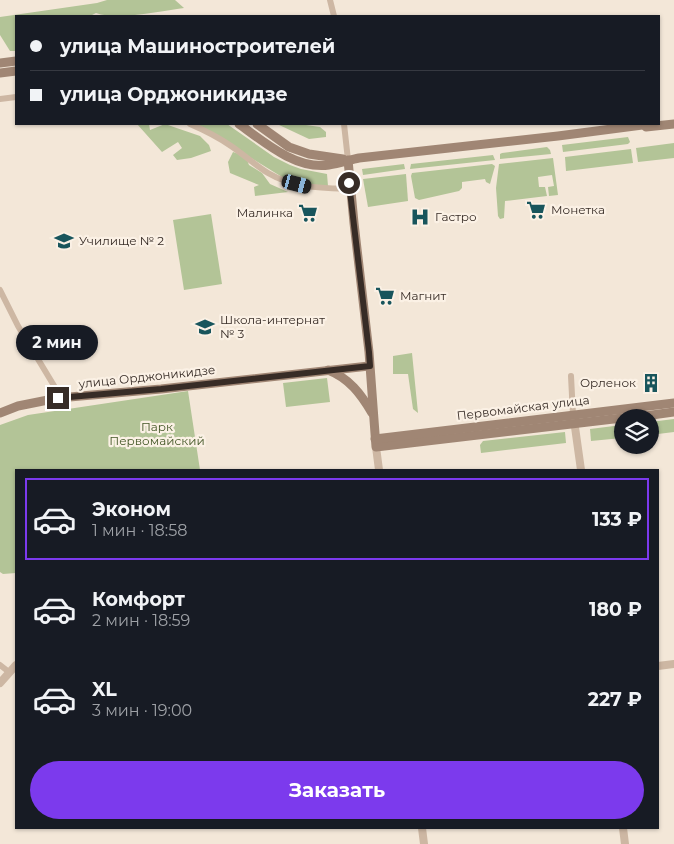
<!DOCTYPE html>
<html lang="ru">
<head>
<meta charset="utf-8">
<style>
	:root { --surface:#171b24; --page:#242831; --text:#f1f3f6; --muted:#9ea1a6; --line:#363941; --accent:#7c3aed }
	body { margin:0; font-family:Montserrat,sans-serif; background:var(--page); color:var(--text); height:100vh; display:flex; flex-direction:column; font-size:19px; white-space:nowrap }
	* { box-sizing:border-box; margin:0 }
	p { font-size:16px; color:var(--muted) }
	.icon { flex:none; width:28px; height:28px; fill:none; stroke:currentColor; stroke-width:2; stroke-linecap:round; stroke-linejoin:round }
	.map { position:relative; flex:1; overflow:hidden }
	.panel { position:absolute; left:15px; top:469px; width:644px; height:360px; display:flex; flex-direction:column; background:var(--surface); border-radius:0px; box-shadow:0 1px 4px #0004 }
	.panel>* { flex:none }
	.banner { position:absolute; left:15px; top:15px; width:645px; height:110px; border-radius:0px; box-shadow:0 1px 4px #0004; display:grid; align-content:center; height:110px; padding:0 15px; background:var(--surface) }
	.buttons { position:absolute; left:614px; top:409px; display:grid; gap:10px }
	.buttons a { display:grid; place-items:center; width:45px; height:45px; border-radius:50%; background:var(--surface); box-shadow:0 1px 4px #0004; font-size:25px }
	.end { position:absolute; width:22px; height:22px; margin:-11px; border:6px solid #372c26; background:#fff; box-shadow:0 0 0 2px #fff }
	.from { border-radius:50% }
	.bubble { position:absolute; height:35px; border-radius:18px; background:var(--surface); box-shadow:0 1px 4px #0004; font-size:16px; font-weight:700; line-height:35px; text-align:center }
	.car { position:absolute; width:15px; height:30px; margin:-15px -8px; border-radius:6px; box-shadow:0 0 4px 1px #0007; background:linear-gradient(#222 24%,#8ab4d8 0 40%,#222 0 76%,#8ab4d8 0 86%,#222 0) }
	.banner b { display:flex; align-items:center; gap:18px; height:48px; font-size:19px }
	.banner b+b { border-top:1px solid var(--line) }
	.banner i { width:12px; height:12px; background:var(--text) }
	ul { padding:9px 0 0; list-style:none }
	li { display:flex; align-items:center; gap:15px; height:82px; margin:0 10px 8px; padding:0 5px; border:2px solid transparent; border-radius:0px }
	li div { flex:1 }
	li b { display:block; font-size:19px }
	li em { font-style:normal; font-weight:700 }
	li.on { border-color:var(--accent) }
	li>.icon { width:45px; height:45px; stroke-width:1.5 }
	.button { display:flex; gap:10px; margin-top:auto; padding:10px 15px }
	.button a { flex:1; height:58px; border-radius:30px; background:var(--accent); color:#fff; font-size:20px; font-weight:700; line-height:58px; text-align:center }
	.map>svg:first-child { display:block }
</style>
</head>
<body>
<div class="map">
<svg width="674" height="844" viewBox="0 0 674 844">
	<rect width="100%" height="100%" fill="#f3e7d8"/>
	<!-- green -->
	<g fill="#b3c497">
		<path d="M107,0H175L184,8C160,11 118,21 96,13L90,16H16V51H10L0,35V17L97,3Z"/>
		<polygon points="137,124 149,124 150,130 165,124 200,136 209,145 211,151 191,158 177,160 173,155 182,148 178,142 162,152"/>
		<polygon points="196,124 227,124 274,157 290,165 301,169 327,174 328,186 316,186 282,177"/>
		<polygon points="277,124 299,124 320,127 326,132 326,137 309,139"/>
		<polygon points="628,137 630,142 628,144 563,152 562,145"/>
		<polygon points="674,143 674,158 638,162 636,148"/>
		<polygon points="547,147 550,150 551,154 500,159 500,154 502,153"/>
		<polygon points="631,149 633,163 566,171 565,157"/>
		<polygon points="233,152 239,154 247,160 249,165 262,173 270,184 288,192 255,196 254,187 259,185 230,173 228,162"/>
		<polygon points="493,155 495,160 410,169 411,164"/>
		<polygon points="553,158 558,195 549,196 548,187 554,186 552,175 538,177 539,187 545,187 547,196 505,201 504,218 500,219 498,216 496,188 499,164"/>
		<polygon points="404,164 405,169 363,175 362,169"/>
		<polygon points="492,164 495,166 490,184 486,182 485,179 462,182 462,188 459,191 419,200 415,198 411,176 412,173"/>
		<polygon points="406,174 408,201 368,207 363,179"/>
		<polygon points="211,214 222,284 184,290 173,220"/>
		<polygon points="412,353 418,413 413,409 408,374 393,374 393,356"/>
		<polygon points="327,378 330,402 286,407 283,383"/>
		<polygon points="188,391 200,470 16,470 16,573 3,574 0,572 0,425 28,415"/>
		<polygon points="674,419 674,432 650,435 650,422"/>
		<polygon points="622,425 622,438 591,441 590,429"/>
		<polygon points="565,432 566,443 481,453 480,445 483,441"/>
	</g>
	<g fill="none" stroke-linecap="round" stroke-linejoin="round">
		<!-- minor -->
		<g stroke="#cdb7a3" stroke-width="6">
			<polyline points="330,0 334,16"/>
			<polyline points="0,99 16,97"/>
			<path d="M190,124C204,130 218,137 231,146C243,154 255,165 268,173C293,188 322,188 350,189"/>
			<polyline points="344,124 348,160"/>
			<polyline points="0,290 18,326 56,389 58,398"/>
			<polyline points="571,376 573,415"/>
			<polyline points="0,665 9,672"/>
		</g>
		<!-- tertiary -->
		<g stroke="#cdb7a3" stroke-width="8">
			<polyline points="574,420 581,470"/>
			<polyline points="376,447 379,470"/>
			<polyline points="658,666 674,664"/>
			<polyline points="0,683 16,665"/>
			<polyline points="422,828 424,844"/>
			<polyline points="623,828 625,844"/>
		</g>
		<!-- secondary -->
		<g stroke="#a08674" stroke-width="9">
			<polyline points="0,63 16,61"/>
			<polyline points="0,73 16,71"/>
			<path d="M239,124C264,142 296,170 329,165C339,164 349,160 359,158L558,136L650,124"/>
			<polyline points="257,124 289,147 309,154 343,159"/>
			<polyline points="646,127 674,124"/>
			<polyline points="348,160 354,223 369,352 376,447 622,418"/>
			<path d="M328,370C349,378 361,394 372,413"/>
			<polyline points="0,413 18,406 58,398 161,389 369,366"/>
			<polyline points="630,418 674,412"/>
			<polyline points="375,439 674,403"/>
		</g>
	</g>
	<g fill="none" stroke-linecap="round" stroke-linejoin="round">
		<!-- route -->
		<polyline stroke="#372c26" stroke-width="6" points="58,398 161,389 370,366 369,352 349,183"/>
	</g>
	<!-- icons -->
	<defs>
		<g id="supermarket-bare" transform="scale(1.5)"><path d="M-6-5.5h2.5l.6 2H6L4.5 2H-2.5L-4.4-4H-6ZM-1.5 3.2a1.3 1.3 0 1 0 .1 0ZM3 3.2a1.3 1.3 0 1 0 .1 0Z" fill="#18555c" stroke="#fbf1e5" stroke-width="2.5" paint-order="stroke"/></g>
		<g id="hospital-bare" transform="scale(1.5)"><path d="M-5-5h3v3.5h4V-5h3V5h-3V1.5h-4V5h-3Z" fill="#18555c" stroke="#fbf1e5" stroke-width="2.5" paint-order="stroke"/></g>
		<g id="university-bare" transform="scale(1.5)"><path d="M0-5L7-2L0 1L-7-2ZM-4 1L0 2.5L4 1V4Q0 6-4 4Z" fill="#18555c" stroke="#fbf1e5" stroke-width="2.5" paint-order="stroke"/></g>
		<g id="school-bare" transform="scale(1.5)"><path d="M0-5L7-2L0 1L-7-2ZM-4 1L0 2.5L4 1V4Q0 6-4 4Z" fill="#18555c" stroke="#fbf1e5" stroke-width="2.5" paint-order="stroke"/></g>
		<g id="building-bare" transform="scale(1.5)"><path d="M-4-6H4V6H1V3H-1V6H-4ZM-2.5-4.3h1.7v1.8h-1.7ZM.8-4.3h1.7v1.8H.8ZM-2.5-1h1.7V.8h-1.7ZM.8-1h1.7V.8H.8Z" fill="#18555c" stroke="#fbf1e5" stroke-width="2.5" paint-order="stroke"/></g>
	</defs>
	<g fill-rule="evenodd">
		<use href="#supermarket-bare" x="536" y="210"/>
		<use href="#supermarket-bare" x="308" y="213"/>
		<use href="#hospital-bare" x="420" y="217"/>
		<use href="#university-bare" x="64" y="241"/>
		<use href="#supermarket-bare" x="385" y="296"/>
		<use href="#school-bare" x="205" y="327"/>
		<use href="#building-bare" x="651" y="383"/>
	</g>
	<g text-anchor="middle" stroke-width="4.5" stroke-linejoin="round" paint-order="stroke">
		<!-- poi labels -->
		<g font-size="12" fill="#372c26" stroke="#fbf1e5" text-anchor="start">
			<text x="551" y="214">Монетка</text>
			<text x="293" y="217" text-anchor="end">Малинка</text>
			<text x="435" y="221">Гастро</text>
			<text x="79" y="245">Училище № 2</text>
			<text x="400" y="300">Магнит</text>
			<text x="220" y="324">Школа-интернат<tspan x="220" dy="14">№ 3</tspan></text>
			<text x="636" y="387" text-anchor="end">Орленок</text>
		</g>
		<!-- street labels -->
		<g font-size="12" fill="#372c26" stroke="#fbf1e5">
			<text transform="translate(147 377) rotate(-6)" y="4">улица Орджоникидзе</text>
			<text transform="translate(523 408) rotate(-7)" y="4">Первомайская улица</text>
		</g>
		<!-- park labels -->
		<g font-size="12" fill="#445727" stroke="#fbf1e5">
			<text x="157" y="431">Парк<tspan x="157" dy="14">Первомайский</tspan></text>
		</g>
	</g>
</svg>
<div class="buttons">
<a><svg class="icon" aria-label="layers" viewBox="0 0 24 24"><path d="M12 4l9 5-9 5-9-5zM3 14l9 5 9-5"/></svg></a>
</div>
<i class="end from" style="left:349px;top:183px"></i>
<i class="end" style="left:58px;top:398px"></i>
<div class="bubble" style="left:16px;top:325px;width:82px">2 мин</div>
<i class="car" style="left:297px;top:184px;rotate:105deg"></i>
<div class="banner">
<b><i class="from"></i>улица Машиностроителей</b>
<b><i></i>улица Орджоникидзе</b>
</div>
<section class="panel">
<ul>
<li class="on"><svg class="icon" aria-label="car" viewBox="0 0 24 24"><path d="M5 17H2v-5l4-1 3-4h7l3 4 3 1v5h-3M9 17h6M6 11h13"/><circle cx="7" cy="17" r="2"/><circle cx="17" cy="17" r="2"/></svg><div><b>Эконом</b><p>1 мин · 18:58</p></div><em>133 ₽</em></li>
<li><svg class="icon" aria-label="car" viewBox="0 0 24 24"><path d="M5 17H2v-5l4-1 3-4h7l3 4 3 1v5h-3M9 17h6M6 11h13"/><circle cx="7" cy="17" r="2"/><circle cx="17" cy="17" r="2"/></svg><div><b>Комфорт</b><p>2 мин · 18:59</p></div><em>180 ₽</em></li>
<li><svg class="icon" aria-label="car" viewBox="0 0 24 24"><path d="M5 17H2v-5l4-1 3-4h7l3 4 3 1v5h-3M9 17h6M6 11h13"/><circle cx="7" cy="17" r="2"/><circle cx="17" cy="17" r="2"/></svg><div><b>XL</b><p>3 мин · 19:00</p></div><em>227 ₽</em></li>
</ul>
<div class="button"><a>Заказать</a></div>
</section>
</div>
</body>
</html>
